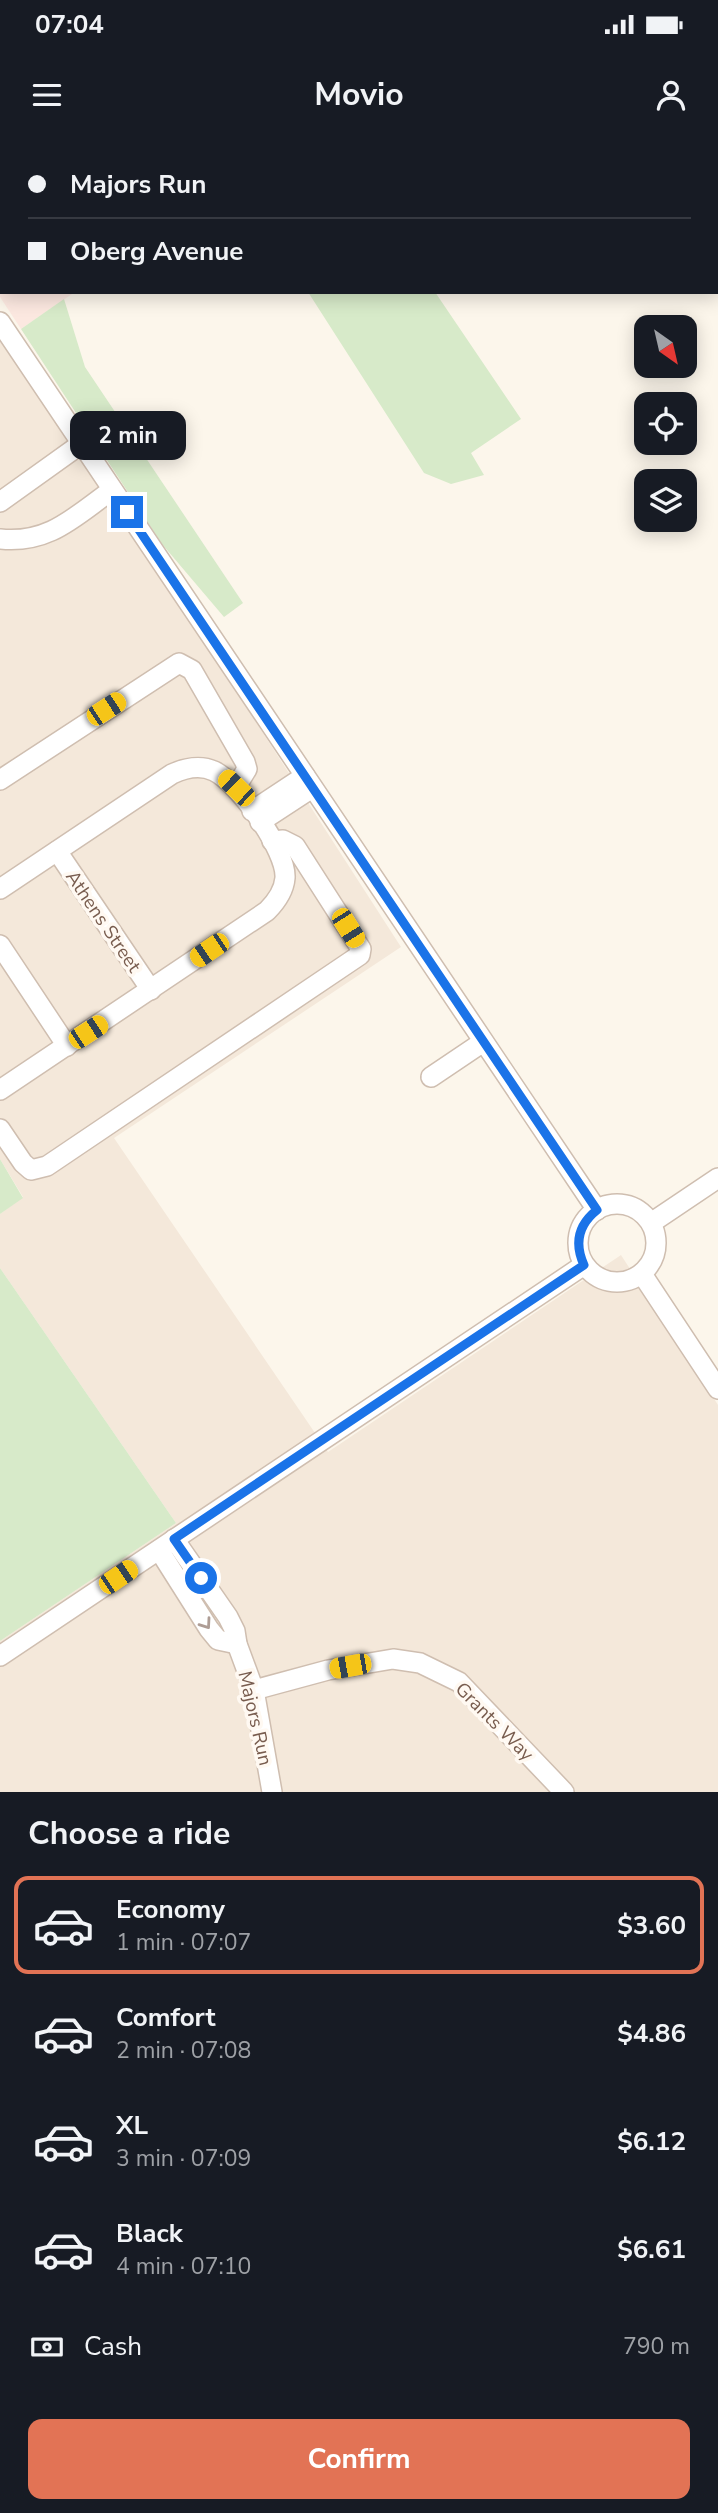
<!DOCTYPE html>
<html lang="en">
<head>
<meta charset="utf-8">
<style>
	:root { --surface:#171b24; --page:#242831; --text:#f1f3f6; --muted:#9ea1a6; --line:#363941; --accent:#e27355 }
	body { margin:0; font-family:"Nunito Sans",sans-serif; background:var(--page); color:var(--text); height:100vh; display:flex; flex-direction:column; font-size:26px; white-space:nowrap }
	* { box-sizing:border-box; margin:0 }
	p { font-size:23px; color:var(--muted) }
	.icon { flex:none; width:38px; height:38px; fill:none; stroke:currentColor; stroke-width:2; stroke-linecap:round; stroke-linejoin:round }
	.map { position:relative; height:1652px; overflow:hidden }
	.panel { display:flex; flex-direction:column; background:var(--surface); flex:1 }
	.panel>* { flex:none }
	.guide { position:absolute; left:0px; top:0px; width:719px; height:154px; box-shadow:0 4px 18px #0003; display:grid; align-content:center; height:154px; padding:0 28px; background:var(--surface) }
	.needle { width:46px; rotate:146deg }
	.controls { position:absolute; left:634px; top:175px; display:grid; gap:14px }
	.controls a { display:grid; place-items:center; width:63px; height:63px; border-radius:14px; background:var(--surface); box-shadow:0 4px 18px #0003; font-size:35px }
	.end { position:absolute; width:32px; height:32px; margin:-16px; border:9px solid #1a73e8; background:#fff; box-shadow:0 0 0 4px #fff }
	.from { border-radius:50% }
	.bubble { position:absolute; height:49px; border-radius:14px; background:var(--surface); box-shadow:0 4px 18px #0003; font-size:23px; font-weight:700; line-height:49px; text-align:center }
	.car { position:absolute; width:21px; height:42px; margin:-21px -10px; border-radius:9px; box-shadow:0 0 5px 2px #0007; background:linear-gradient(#f5c518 24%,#345 0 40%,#f5c518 0 76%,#345 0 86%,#f5c518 0) }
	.guide b { display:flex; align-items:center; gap:24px; height:66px; font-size:26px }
	.guide b+b { border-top:2px solid var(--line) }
	.guide i { width:18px; height:18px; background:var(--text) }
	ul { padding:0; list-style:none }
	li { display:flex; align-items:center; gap:21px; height:98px; margin:0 14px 10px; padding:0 14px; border:4px solid transparent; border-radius:14px }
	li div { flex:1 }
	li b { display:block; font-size:26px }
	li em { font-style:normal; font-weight:700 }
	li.active { border-color:var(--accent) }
	li>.icon { width:63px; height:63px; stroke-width:1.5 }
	h2 { padding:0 28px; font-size:32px; line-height:84px }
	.pay { display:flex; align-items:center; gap:18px; height:77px; padding:0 28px; font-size:26px }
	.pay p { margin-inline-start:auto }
	.button { display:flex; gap:14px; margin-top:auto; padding:14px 28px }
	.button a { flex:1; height:80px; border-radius:14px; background:var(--accent); color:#fff; font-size:28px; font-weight:700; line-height:80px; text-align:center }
	.status { display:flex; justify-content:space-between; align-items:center; height:49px; padding:0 35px; background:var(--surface); direction:ltr }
	.status svg { height:19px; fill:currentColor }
	header { display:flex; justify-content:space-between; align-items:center; height:91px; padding:0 28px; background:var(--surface); font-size:32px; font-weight:700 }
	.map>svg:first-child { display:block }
</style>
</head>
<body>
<div class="status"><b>07:04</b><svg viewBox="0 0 49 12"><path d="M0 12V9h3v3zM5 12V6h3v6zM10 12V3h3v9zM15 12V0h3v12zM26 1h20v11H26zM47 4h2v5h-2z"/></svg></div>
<header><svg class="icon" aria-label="menu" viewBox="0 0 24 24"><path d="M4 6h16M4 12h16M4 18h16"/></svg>Movio<svg class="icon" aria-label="person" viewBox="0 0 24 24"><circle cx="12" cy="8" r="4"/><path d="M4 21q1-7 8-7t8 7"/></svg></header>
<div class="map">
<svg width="718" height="1652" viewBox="0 0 718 1652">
	<rect width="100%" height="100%" fill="#fcf6eb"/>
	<!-- residential -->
	<polygon fill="#f4e8da" points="0,196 196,489 401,807 114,998 328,1312 621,1115 718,1265 718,1652 0,1652 0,1501 176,1383 0,1128 0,1074 23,1057 0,1019"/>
	<!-- commercial -->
	<polygon fill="#fce8e0" points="0,0 299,0 2,2 2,152 75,152 21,189 0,157"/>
	<!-- green -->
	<g fill="#d7eac9">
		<polygon points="308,152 435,152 521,279 471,313 484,335 451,344 424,333"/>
		<polygon points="64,159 85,227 243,463 224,477 162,404 21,189"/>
		<polygon points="0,1019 23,1058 0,1074"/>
		<polygon points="0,1128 176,1383 0,1501"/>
	</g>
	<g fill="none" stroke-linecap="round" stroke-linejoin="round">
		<!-- minor casing -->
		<g stroke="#cfbeb0" stroke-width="22">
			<g id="minor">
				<polyline points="0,82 2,84"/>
				<polyline points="0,131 2,129"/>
				<polyline points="0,182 597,1070"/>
				<polyline points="0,362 81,304"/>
				<path d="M0,399C49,404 74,377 112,350"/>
				<polyline points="0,640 179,523 192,530 245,622 247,629 236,647"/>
				<polyline points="252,671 305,636"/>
				<polyline points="260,682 312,648"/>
				<polyline points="57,711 151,850"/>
				<path d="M0,749L172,634C185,628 201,625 214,631C238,642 287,711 285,738C284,750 276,762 267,771L0,950"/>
				<polyline points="0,805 67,906"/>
				<polyline points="431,937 483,902"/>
				<polyline points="0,989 23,1023 31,1030 47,1026 360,815 361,809 295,706 283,700 272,701"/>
				<circle cx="617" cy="1103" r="39"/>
				<polyline points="651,1083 718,1038"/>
				<polyline points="642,1134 718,1249"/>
				<polyline points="174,1399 228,1477 235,1491 237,1504 254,1550 272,1652"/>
				<polyline points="159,1410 209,1489 218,1500 237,1504"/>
				<polyline points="0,1516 584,1125"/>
				<polyline points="254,1550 328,1530 393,1519 420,1523 459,1542 564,1652"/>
			</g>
		</g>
		<!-- minor -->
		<use href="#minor" stroke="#fff" stroke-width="19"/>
	</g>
	<!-- one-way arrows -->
	<defs><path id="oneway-chevron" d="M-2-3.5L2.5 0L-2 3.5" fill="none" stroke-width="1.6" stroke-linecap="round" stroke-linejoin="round" transform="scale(1.75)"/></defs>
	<use stroke="#ae9d95" href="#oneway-chevron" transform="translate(206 1484) rotate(55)"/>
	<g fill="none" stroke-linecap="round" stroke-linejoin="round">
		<!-- route -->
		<path stroke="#1a73e8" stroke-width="9" d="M127,372L597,1070C578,1085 574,1103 584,1125L174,1399L201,1438"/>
	</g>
	<g text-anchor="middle" stroke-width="7" stroke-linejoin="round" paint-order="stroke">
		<!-- street labels -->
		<g font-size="19" fill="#785c4e" stroke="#fff9f2">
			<text transform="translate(104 781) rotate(56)" y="7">Athens Street</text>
			<text transform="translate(256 1578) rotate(77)" y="7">Majors Run</text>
			<text transform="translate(495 1581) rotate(45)" y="7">Grants Way</text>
		</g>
	</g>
</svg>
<div class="controls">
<a><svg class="needle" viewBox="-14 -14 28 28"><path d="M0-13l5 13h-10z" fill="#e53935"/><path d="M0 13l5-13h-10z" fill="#9ea1a6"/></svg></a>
<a><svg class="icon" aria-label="locate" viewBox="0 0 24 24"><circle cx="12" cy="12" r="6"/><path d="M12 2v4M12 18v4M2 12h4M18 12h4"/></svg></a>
<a><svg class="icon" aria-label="layers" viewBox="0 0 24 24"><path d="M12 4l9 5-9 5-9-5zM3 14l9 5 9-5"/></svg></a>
</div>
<i class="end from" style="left:201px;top:1438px"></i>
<i class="end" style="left:127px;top:372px"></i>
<div class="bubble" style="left:70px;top:271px;width:116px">2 min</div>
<i class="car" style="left:106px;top:569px;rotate:57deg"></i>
<i class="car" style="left:236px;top:648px;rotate:314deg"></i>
<i class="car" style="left:348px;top:788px;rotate:148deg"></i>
<i class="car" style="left:209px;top:810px;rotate:236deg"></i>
<i class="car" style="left:88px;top:892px;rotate:57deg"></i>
<i class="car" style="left:118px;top:1437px;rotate:56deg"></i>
<i class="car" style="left:350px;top:1526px;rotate:260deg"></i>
<div class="guide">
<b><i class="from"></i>Majors Run</b>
<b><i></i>Oberg Avenue</b>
</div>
</div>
<section class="panel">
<h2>Choose a ride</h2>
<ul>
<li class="active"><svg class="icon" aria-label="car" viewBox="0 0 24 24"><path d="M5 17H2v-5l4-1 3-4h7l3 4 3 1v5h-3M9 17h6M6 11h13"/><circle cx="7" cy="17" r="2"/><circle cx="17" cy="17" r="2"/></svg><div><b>Economy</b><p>1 min · 07:07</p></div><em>$3.60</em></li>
<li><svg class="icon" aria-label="car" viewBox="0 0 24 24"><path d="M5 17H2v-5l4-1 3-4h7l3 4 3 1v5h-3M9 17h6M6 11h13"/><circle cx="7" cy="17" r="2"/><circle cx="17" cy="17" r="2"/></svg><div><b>Comfort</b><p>2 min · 07:08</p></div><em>$4.86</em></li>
<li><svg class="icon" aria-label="car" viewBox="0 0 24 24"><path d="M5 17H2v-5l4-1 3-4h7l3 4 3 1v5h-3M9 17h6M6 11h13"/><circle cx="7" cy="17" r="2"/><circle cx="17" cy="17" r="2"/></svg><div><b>XL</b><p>3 min · 07:09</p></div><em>$6.12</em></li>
<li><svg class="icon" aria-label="car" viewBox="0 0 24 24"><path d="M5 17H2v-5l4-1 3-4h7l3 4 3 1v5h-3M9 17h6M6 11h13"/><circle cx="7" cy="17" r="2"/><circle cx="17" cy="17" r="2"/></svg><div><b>Black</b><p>4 min · 07:10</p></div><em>$6.61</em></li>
</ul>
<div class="pay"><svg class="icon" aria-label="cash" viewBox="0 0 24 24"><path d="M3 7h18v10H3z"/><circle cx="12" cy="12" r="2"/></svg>Cash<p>790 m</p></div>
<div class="button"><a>Confirm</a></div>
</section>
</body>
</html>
